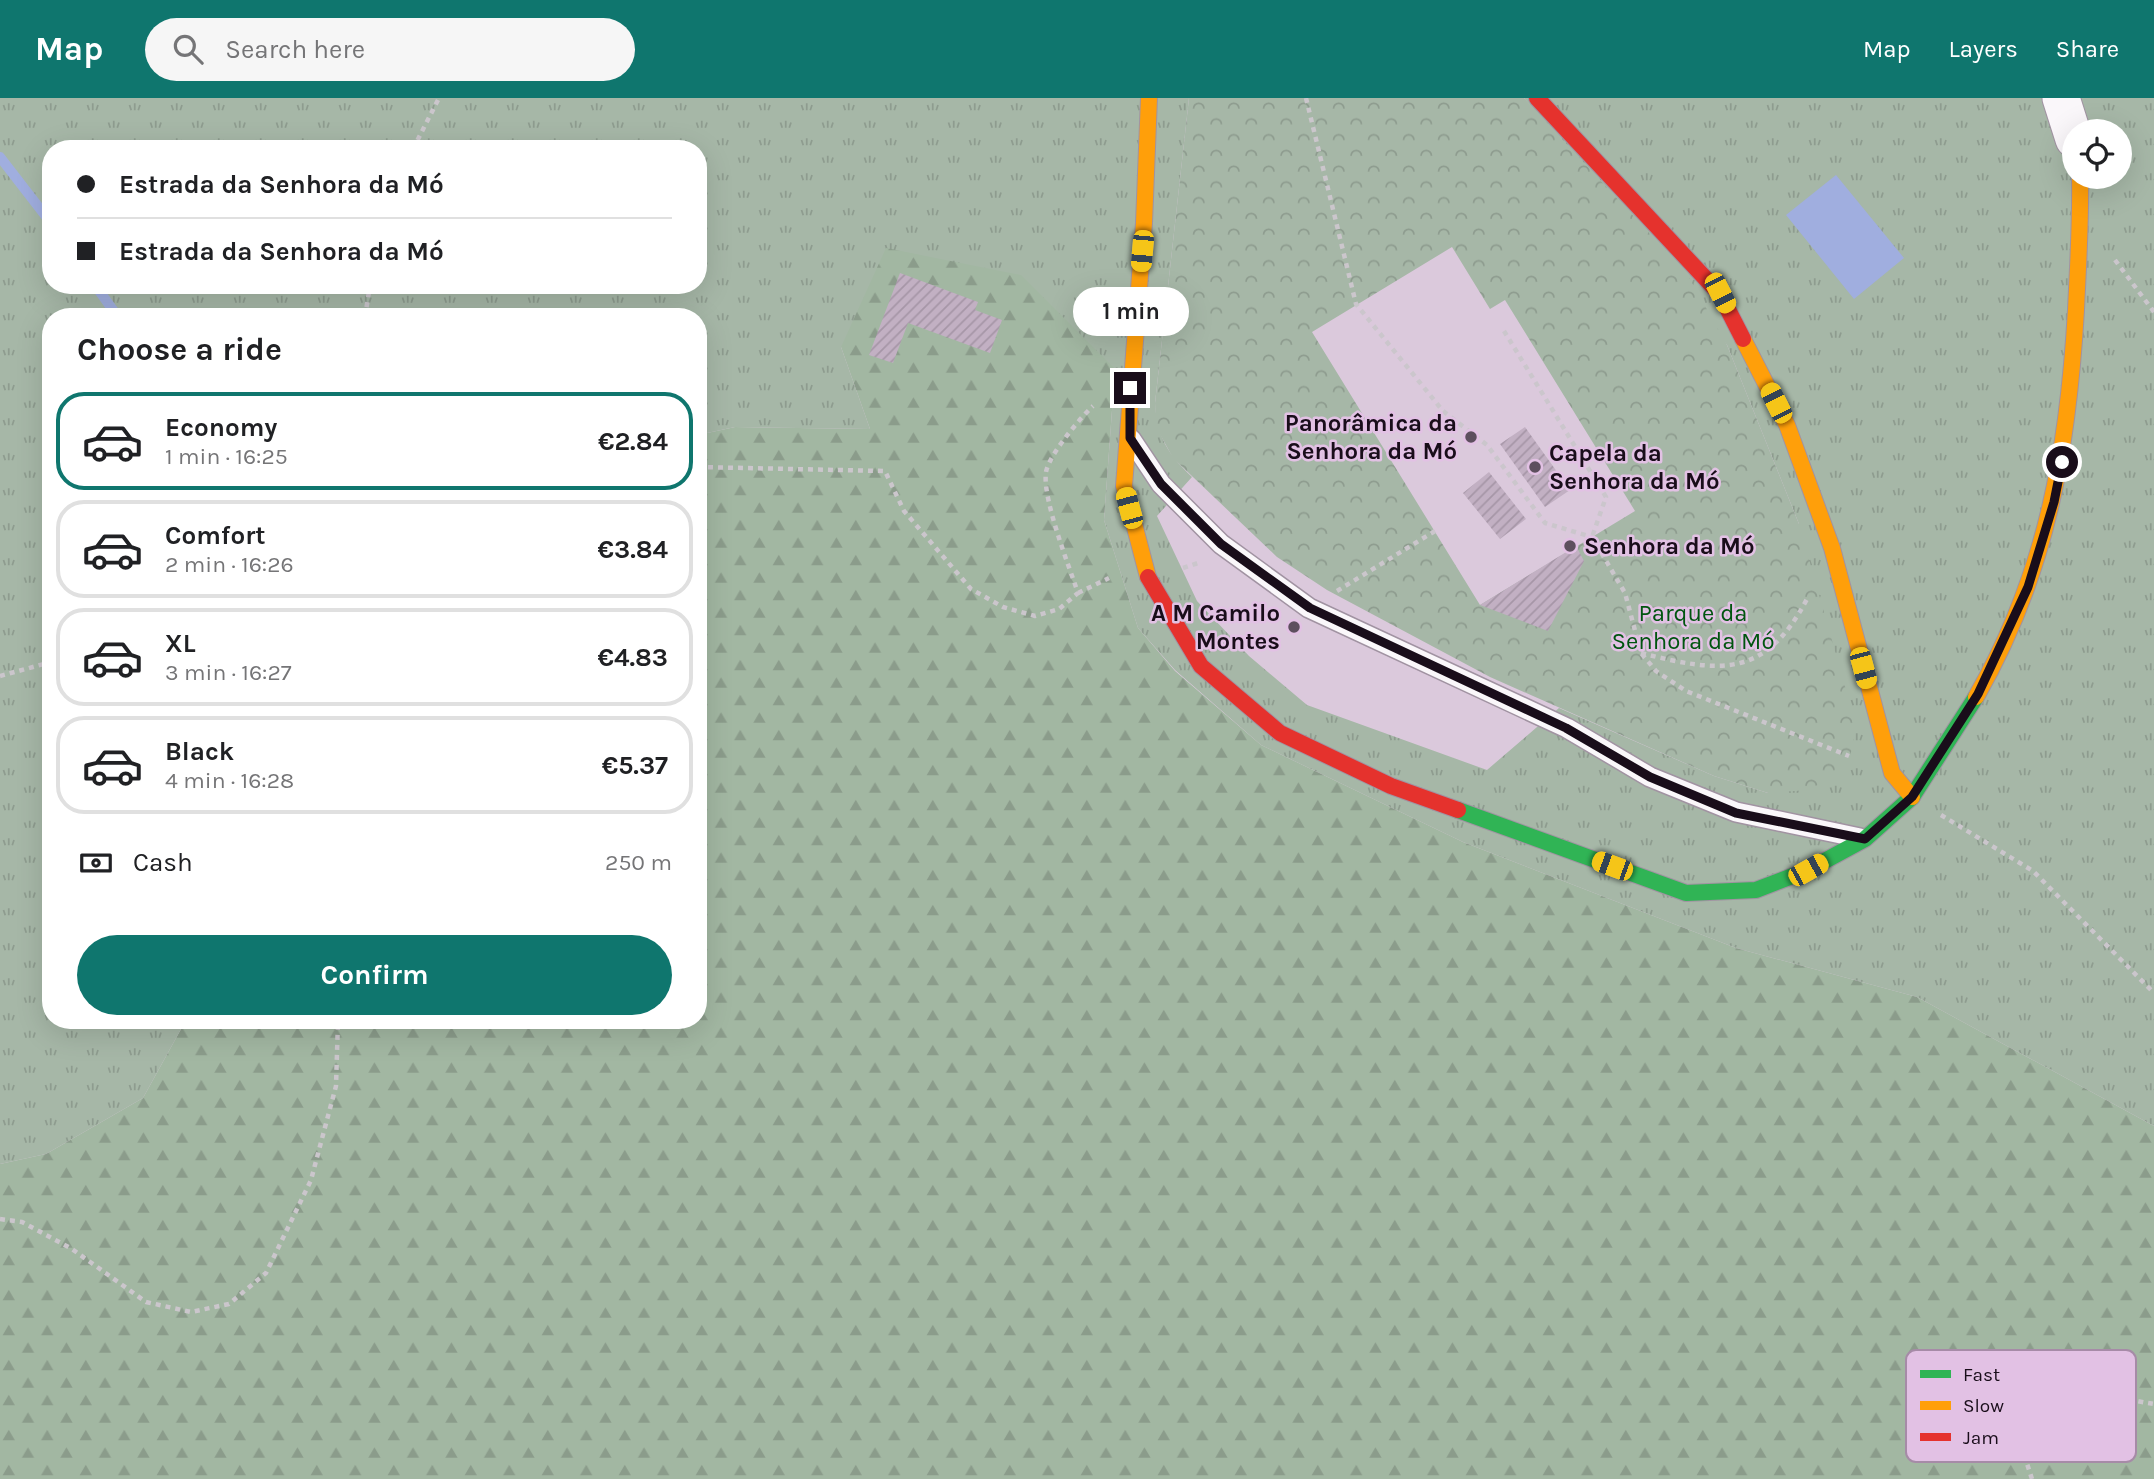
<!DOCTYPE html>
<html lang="en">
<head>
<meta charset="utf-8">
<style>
	:root { --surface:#fff; --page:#f6f6f6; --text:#202124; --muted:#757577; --line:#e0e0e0; --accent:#0f766e }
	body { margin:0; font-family:Karla,sans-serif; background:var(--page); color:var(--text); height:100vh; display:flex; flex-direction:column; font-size:26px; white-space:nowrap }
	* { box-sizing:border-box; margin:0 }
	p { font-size:23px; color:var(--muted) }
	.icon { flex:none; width:38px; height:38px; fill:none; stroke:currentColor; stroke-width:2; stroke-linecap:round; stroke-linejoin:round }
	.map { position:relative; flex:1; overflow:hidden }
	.sheet { position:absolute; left:42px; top:210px; width:665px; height:721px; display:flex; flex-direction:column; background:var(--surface); border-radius:28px; box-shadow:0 7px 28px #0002 }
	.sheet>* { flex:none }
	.top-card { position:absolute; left:42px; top:42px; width:665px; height:154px; border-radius:28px; box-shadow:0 7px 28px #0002; display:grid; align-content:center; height:154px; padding:0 35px; background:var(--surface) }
	.buttons { position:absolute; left:2062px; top:21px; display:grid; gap:14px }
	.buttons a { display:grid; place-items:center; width:70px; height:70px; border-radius:50%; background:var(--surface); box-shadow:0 7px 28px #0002; font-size:35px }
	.end { position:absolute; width:32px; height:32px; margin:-16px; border:9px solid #190d1a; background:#fff; box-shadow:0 0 0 4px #fff }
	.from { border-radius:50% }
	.bubble { position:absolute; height:49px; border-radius:24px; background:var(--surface); box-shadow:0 7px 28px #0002; font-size:23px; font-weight:700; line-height:49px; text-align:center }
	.car { position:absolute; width:21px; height:42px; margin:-21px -10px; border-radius:9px; box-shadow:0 0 5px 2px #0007; background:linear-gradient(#f5c518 24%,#345 0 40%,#f5c518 0 76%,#345 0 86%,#f5c518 0) }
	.top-card b { display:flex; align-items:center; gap:24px; height:66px; font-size:26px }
	.top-card b+b { border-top:2px solid var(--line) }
	.top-card i { width:18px; height:18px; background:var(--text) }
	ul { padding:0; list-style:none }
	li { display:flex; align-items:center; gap:21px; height:98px; margin:0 14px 10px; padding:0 21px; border:4px solid var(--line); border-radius:28px }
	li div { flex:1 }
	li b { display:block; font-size:26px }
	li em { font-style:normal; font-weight:700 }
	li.current { border-color:var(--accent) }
	li>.icon { width:63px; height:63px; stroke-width:1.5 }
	h2 { padding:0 35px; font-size:32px; line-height:84px }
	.pay { display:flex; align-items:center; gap:18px; height:77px; padding:0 35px; font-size:26px }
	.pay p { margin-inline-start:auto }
	.primary-button { display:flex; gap:14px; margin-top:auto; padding:14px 35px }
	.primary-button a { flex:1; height:80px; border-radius:42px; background:var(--accent); color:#fff; font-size:28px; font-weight:700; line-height:80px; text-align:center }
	header { display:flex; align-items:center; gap:42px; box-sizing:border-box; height:98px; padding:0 35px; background:var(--accent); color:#fff }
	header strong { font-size:33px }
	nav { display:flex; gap:38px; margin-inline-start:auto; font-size:24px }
	.search { width:490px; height:63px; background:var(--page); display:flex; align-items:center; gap:18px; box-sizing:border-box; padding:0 24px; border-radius:38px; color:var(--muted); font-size:26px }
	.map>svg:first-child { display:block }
</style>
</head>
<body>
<header>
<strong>Map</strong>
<div class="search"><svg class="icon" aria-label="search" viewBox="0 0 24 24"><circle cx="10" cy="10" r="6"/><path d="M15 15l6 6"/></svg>Search here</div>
<nav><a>Map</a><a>Layers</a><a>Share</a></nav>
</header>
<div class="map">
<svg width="2154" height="1381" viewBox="0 0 2154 1381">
	<defs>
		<pattern id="grass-tufts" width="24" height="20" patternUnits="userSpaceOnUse" patternTransform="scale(1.75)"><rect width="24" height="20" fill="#a6b7a7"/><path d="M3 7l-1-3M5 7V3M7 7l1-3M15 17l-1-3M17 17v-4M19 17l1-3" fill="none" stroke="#8e9c8f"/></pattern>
		<pattern id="forest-firs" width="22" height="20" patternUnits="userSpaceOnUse" patternTransform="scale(1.75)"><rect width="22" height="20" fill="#a2b7a2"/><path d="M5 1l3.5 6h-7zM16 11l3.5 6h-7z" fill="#8b9c8b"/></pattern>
		<pattern id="park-crowns" width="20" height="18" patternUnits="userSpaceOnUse" patternTransform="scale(1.75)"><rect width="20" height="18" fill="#a6b7a7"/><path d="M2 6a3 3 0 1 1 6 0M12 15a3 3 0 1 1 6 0" fill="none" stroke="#8e9c8f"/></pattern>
		<pattern id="building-hatch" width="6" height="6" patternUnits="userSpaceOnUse" patternTransform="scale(1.75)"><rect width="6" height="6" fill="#c2b0c3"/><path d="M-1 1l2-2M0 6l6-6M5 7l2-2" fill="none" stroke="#a696a7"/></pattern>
	</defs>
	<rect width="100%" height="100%" fill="#dbc9dc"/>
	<!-- grass -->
	<path fill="url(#grass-tufts)" fill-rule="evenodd" d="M0,0H1189L1155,305C1157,339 1168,356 1192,379L1157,418L1197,503L1249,558L1307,607L1487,672L1559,610L1714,678L1768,695L1799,426L1727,247L1524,0H2154V1028L1917,899L1736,850L1463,744L1261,647L1175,572L1138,530L1104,422L1115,271L841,249L870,331L735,329L698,337V219H51V922H186L143,1000L46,1056L0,1066ZM2074,33H2119V79H2074ZM51,51H698V187H51Z"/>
	<!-- forest -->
	<polygon fill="url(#forest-firs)" points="886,150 1021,177 1115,271 1104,422 1138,530 1175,573 1261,647 1463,744 1736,850 1917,899 2154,1028 2154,1381 0,1381 0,1066 46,1056 143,1000 186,922 698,922 698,337 735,329 870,331 841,249"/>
	<!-- park -->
	<path fill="url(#park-crowns)" fill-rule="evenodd" d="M1189,0H1524L1687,176L1727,247L1799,426L1848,599L1855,636L1849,663L1835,678L1808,692L1768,695L1714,678L1490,579L1327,492L1277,459L1173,360L1156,329L1155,305ZM1452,149L1490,211L1505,202L1635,413L1480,507L1312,234Z"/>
	<!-- water -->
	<polygon fill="#a0aedf" points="1836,77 1904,160 1854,201 1786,117"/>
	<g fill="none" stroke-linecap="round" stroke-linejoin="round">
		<!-- stream -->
		<g stroke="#a0aedf" stroke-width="10">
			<polyline points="0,59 51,125"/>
			<polyline points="95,187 118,219"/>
		</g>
	</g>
	<!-- building -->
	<g fill="url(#building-hatch)">
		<polygon points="900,175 978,204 975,212 1002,222 990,255 908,225 893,265 869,257"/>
		<polygon points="1525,329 1570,392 1545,409 1500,346"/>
		<polygon points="1489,374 1526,421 1500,441 1463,395"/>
		<polygon points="1576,448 1584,463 1548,533 1480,507"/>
	</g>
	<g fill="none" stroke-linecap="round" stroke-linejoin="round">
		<!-- lane casing -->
		<g stroke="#a193a2" stroke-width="22">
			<polyline id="lane" points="1131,341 1161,386 1221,446 1309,510 1567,630 1650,679 1736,714 1860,740"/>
		</g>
		<!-- street casing -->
		<g stroke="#a193a2" stroke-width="39">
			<polyline id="street" points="2061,0 2074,41"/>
		</g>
		<!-- fast casing -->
		<g stroke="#a193a2" stroke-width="18">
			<polyline id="fast" points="1458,712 1686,795 1756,792 1808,772 1865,741 1912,699 1976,599"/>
		</g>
		<!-- slow casing -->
		<g stroke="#a193a2" stroke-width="18">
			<g id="slow">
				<polyline points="1743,241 1787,327 1832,450 1892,675 1912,699"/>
				<polyline points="1148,479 1124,388 1144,125 1149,0"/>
				<path d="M1976,599C2047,475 2068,352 2076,212C2078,167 2081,123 2080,79"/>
			</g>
		</g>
		<!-- jam casing -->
		<g stroke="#a193a2" stroke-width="18">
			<g id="jam">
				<polyline points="1537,0 1720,196 1743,241"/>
				<polyline points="1148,479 1201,568 1280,635 1391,688 1458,712"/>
			</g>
		</g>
		<!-- path -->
		<g stroke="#cbc6cc" stroke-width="4.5" stroke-dasharray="5 5" stroke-linecap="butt">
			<polyline points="1306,0 1356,206 1443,313 1487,347 1545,425 1592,439 1625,495 1641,555 1656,573 1686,593 1849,658"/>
			<polyline points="413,51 439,0"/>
			<polyline points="2115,162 2154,214"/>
			<polyline points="365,219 370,187"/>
			<polyline points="1504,233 1606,399 1592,439"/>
			<path d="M698,369L885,373L904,413L971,491L1003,509L1035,518L1059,511L1078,495C1069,468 1042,400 1046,374C1049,357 1080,320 1093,308"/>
			<polyline points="1183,470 1201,464"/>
			<polyline points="1337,493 1435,433"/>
			<polyline points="1078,495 1109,480"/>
			<path d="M1641,555C1720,575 1765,581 1807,501"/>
			<polyline points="0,578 51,564"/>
			<polyline points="1941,717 2033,773 2154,895"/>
			<polyline points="0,1121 22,1124 72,1151 146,1204 191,1214 229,1206 266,1175 311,1082 336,988 338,922"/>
			<path d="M2032,1381L2019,1341C2024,1333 2030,1320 2037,1314C2069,1286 2116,1300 2154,1306"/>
		</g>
		<!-- lane -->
		<use href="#lane" stroke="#faf7fa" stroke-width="19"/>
		<!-- street -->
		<use href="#street" stroke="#faf7fa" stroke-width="37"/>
		<!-- fast -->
		<use href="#fast" stroke="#30b455" stroke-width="16"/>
		<!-- slow -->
		<use href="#slow" stroke="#ff9f0a" stroke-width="16"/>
		<!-- jam -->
		<use href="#jam" stroke="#e5322d" stroke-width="16"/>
	</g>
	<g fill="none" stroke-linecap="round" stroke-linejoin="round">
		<!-- route -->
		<polyline stroke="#190d1a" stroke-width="9" points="1130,290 1130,340 1161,386 1221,446 1310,510 1566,630 1650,679 1736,715 1865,741 1912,699 1978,596 2028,489 2054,404 2062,364"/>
	</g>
	<!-- markers -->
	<g fill="#5d4f5e" stroke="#e2c1e4" stroke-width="2.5">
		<circle cx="1471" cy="339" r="7"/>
		<circle cx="1535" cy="369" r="7"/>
		<circle cx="1570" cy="448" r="7"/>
		<circle cx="1294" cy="529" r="7"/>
	</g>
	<g text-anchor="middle" stroke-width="5" stroke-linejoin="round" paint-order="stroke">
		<!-- poi labels -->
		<g font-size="24" font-weight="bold" fill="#190d1a" stroke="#e2c1e4" text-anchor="end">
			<text x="1457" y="333">Panorâmica da<tspan x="1457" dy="28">Senhora da Mó</tspan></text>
			<text x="1549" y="363" text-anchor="start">Capela da<tspan x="1549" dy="28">Senhora da Mó</tspan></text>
			<text x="1584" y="456" text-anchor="start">Senhora da Mó</text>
			<text x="1280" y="523">A M Camilo<tspan x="1280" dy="28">Montes</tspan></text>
		</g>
		<!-- park labels -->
		<g font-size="24" fill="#00550f" stroke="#e2c1e4">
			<text x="1693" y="523">Parque da<tspan x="1693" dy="28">Senhora da Mó</tspan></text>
		</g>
	</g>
	<!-- legend -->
	<rect x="1906" y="1252" width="230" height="112" rx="10" fill="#e2c1e4" stroke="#a68ba7" stroke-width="2"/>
	<rect x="1920" y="1272" width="31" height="8" fill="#30b455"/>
	<rect x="1920" y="1303" width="31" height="9" fill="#ff9f0a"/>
	<rect x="1920" y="1335" width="31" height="8" fill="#e5322d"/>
	<g font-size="19" fill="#190d1a">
		<text x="1963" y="1283">Fast</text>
		<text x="1963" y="1314">Slow</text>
		<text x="1963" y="1346">Jam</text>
	</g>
</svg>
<div class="buttons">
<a><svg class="icon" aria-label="locate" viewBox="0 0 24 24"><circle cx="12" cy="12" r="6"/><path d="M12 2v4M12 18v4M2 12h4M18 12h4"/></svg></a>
</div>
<i class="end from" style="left:2062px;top:364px"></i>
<i class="end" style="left:1130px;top:290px"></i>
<div class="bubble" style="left:1073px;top:189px;width:116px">1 min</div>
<i class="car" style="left:1142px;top:153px;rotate:185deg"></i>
<i class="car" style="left:1720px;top:195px;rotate:153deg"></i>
<i class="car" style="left:1776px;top:305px;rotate:333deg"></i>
<i class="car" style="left:1129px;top:410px;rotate:345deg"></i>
<i class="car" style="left:1863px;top:570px;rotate:165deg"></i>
<i class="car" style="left:1612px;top:768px;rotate:290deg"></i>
<i class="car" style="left:1808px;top:772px;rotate:61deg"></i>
<div class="top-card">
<b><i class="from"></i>Estrada da Senhora da Mó</b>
<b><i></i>Estrada da Senhora da Mó</b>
</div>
<section class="sheet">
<h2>Choose a ride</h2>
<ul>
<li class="current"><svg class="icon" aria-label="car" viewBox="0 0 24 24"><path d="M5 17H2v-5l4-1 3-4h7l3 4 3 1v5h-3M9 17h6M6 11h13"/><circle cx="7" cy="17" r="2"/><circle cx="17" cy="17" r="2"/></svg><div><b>Economy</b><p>1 min · 16:25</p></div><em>€2.84</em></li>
<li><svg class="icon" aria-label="car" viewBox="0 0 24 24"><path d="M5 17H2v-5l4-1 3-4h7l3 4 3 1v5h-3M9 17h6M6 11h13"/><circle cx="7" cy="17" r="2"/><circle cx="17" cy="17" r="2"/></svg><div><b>Comfort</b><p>2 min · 16:26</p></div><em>€3.84</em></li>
<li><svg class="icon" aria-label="car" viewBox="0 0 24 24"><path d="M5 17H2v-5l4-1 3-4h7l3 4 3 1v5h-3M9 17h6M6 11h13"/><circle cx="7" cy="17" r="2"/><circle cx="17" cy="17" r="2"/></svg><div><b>XL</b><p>3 min · 16:27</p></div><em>€4.83</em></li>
<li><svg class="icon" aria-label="car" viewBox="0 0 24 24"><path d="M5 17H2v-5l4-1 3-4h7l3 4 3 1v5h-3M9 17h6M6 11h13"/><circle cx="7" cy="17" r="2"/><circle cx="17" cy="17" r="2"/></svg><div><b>Black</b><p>4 min · 16:28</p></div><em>€5.37</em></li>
</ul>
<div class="pay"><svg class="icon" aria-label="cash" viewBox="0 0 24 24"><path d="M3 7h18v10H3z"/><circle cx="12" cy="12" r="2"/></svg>Cash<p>250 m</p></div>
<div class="primary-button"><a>Confirm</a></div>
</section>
</div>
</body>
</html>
